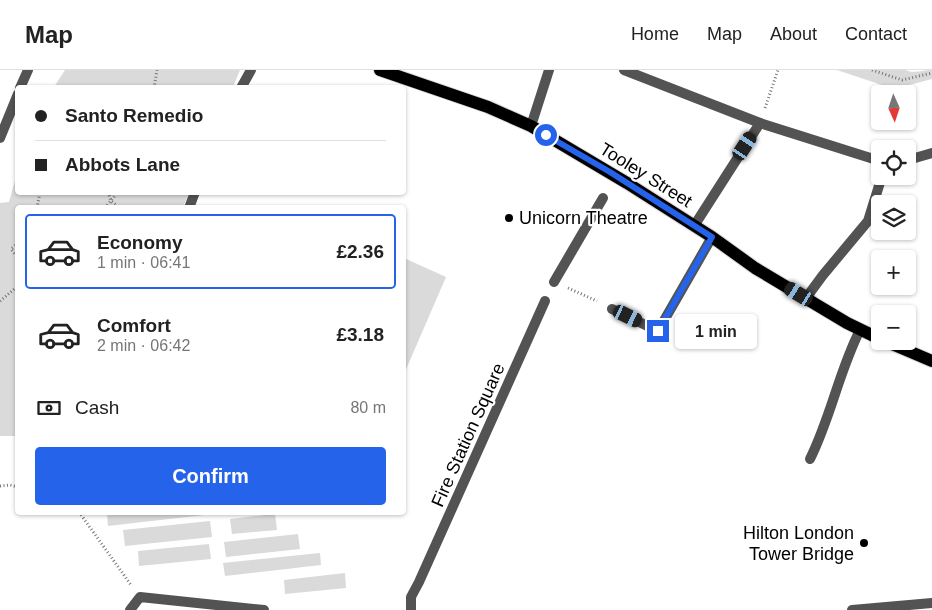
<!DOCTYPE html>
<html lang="en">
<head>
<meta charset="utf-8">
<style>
	:root { --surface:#fff; --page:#f2f2f2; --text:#222; --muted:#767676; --line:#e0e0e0; --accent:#2563eb }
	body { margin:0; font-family:Arial,sans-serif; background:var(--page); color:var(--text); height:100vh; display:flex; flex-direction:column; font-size:19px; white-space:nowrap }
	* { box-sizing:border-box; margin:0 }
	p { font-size:16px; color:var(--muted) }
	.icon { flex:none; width:28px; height:28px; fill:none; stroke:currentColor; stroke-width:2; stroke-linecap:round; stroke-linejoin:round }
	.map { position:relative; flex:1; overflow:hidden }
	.sheet { position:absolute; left:15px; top:135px; width:391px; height:310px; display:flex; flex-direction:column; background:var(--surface); border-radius:5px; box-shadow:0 1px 4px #0004 }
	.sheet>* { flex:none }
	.guide { position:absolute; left:15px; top:15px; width:391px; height:110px; border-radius:5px; box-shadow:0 1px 4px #0004; display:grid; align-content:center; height:110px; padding:0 20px; background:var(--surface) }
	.needle { width:32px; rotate:177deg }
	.fabs { position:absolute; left:871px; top:15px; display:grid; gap:10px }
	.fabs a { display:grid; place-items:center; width:45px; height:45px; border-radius:5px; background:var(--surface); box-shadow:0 1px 4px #0004; font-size:25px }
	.end { position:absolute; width:22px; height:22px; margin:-11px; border:6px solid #2563eb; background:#fff; box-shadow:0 0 0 2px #fff }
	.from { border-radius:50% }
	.bubble { position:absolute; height:35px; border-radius:5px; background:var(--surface); box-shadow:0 1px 4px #0004; font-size:16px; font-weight:700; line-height:35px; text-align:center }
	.car { position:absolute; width:15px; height:30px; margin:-15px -8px; border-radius:6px; box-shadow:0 0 4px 1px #0007; background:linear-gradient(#222 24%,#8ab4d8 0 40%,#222 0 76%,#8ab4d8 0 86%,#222 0) }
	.guide b { display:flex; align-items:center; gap:18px; height:48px; font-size:19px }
	.guide b+b { border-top:1px solid var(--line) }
	.guide i { width:12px; height:12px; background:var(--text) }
	ul { padding:9px 0 0; list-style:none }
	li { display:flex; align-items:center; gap:15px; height:75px; margin:0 10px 8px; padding:0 10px; border:2px solid transparent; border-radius:5px }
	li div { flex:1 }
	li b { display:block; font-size:19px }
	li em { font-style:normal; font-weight:700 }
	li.current { border-color:var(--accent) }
	li>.icon { width:45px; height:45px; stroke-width:1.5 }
	.pay { display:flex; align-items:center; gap:12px; height:55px; padding:0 20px; font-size:19px }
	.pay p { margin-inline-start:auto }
	.button { display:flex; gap:10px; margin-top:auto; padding:10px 20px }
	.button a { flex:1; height:58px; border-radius:5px; background:var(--accent); color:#fff; font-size:20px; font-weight:700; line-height:58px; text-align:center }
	header { display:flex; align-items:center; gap:30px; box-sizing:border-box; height:70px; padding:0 25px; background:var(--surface); border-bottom:1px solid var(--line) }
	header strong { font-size:24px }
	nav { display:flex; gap:28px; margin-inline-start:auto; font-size:18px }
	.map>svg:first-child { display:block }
</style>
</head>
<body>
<header>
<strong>Map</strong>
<nav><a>Home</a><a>Map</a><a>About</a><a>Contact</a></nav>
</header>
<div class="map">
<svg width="932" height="540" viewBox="0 0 932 540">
	<rect width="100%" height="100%" fill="#fff"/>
	<!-- green -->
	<g fill="#dadada">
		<polygon points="65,0 240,0 233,17 54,17"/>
		<path d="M837,0H905C915,4 921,0 932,0V9L894,19Z"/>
		<polygon points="17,104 18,122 189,123 183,137 18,138 17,366 0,366 0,133 9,132"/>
		<polygon points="404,188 446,207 404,304"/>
		<polygon points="213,442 213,444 108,456 107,443"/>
		<polygon points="275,444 277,460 232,464 230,449"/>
		<polygon points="210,451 212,467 125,476 123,460"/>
		<polygon points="298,464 300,479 226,487 224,472"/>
		<polygon points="209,474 211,489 139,496 138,481"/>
		<polygon points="320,483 321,495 225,506 223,493"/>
		<polygon points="345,503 346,518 285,524 284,510"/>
	</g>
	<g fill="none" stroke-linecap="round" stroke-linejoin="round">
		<!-- primary casing -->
		<g stroke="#dbdbdb" stroke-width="14">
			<g id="primary">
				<polyline points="380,0 488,37 531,56 627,113 712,167 755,198 847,253 880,269"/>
				<polyline points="885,271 932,291"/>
			</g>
		</g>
		<!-- path -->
		<g stroke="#757575" stroke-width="3" stroke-dasharray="1 2.5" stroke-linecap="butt">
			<polyline points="872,0 902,10 932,3"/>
			<polyline points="154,18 157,0"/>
			<polyline points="765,38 778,0"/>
			<polyline points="108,122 111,131 120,138"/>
			<polyline points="37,138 40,122"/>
			<polyline points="105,138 118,122"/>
			<polyline points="18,173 11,179 18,188"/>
			<polyline points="568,218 597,231"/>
			<polyline points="0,231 18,216"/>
			<polyline points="0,416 10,415 18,417"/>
			<polyline points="79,442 131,515"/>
		</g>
		<!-- service -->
		<g stroke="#535353" stroke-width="10">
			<polyline points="241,18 251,0"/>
			<polyline points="189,138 195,122"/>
			<polyline points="806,228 823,205 868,151 882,106"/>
			<path d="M810,389C831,347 839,301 860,260"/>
		</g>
		<!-- pedestrian -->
		<g stroke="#535353" stroke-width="10">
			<polyline points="554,212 603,128"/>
			<polyline points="130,540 140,527 264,540"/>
			<polyline points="411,540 411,527 419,512 545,231"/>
			<polyline points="852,540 932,533"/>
		</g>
		<!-- minor -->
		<g stroke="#535353" stroke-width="10">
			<polyline points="624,0 760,53 880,91"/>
			<polyline points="20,18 28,0"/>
			<polyline points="531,56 549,0"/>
			<polyline points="0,68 18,24"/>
			<polyline points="908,90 932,83"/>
			<polyline points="694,156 760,53"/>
			<polyline points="612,239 658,261 712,167"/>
		</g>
		<!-- primary -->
		<use href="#primary" stroke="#000" stroke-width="12"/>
	</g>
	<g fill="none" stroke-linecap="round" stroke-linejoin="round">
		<!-- route -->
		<polyline stroke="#2563eb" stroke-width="6" points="546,65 610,102 712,167 658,261"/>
	</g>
	<!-- markers -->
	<g fill="#000" stroke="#fff" stroke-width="2">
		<circle cx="509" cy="148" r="5"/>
		<circle cx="864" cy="473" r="5"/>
	</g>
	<g text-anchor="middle" stroke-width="4.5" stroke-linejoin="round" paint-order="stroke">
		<!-- street labels -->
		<g font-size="18" fill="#000" stroke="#fff">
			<text transform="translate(646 105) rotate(32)" y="6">Tooley Street</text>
			<text transform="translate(468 365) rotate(-66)" y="6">Fire Station Square</text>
		</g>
		<!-- poi labels -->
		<g font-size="18" fill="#000" stroke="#fff" text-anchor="start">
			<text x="519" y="154">Unicorn Theatre</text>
			<text x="854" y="469" text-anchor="end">Hilton London<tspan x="854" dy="21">Tower Bridge</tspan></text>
		</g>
	</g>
</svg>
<div class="fabs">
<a><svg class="needle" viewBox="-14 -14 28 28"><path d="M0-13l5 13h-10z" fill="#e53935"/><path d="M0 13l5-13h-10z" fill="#767676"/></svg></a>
<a><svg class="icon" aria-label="locate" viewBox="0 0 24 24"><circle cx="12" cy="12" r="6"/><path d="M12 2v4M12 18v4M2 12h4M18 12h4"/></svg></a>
<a><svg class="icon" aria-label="layers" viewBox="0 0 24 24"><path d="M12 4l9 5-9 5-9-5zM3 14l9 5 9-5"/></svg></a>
<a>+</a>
<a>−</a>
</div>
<i class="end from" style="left:546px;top:65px"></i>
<i class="end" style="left:658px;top:261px"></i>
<div class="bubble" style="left:675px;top:244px;width:82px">1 min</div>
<i class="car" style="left:745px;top:76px;rotate:33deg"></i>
<i class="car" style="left:799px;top:224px;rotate:301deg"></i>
<i class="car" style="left:628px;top:246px;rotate:116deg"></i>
<div class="guide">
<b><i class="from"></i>Santo Remedio</b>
<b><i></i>Abbots Lane</b>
</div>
<section class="sheet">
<ul>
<li class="current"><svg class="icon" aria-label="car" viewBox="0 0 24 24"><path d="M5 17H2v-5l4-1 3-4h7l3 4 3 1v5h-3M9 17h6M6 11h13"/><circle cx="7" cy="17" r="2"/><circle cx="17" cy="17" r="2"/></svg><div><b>Economy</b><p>1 min · 06:41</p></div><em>£2.36</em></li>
<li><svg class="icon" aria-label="car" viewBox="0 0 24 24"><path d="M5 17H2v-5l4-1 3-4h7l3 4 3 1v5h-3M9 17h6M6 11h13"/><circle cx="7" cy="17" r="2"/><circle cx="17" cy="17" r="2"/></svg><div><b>Comfort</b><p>2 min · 06:42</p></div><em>£3.18</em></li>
</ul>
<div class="pay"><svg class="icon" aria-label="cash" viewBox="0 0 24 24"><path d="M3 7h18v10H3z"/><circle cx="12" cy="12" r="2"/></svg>Cash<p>80 m</p></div>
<div class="button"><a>Confirm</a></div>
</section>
</div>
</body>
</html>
